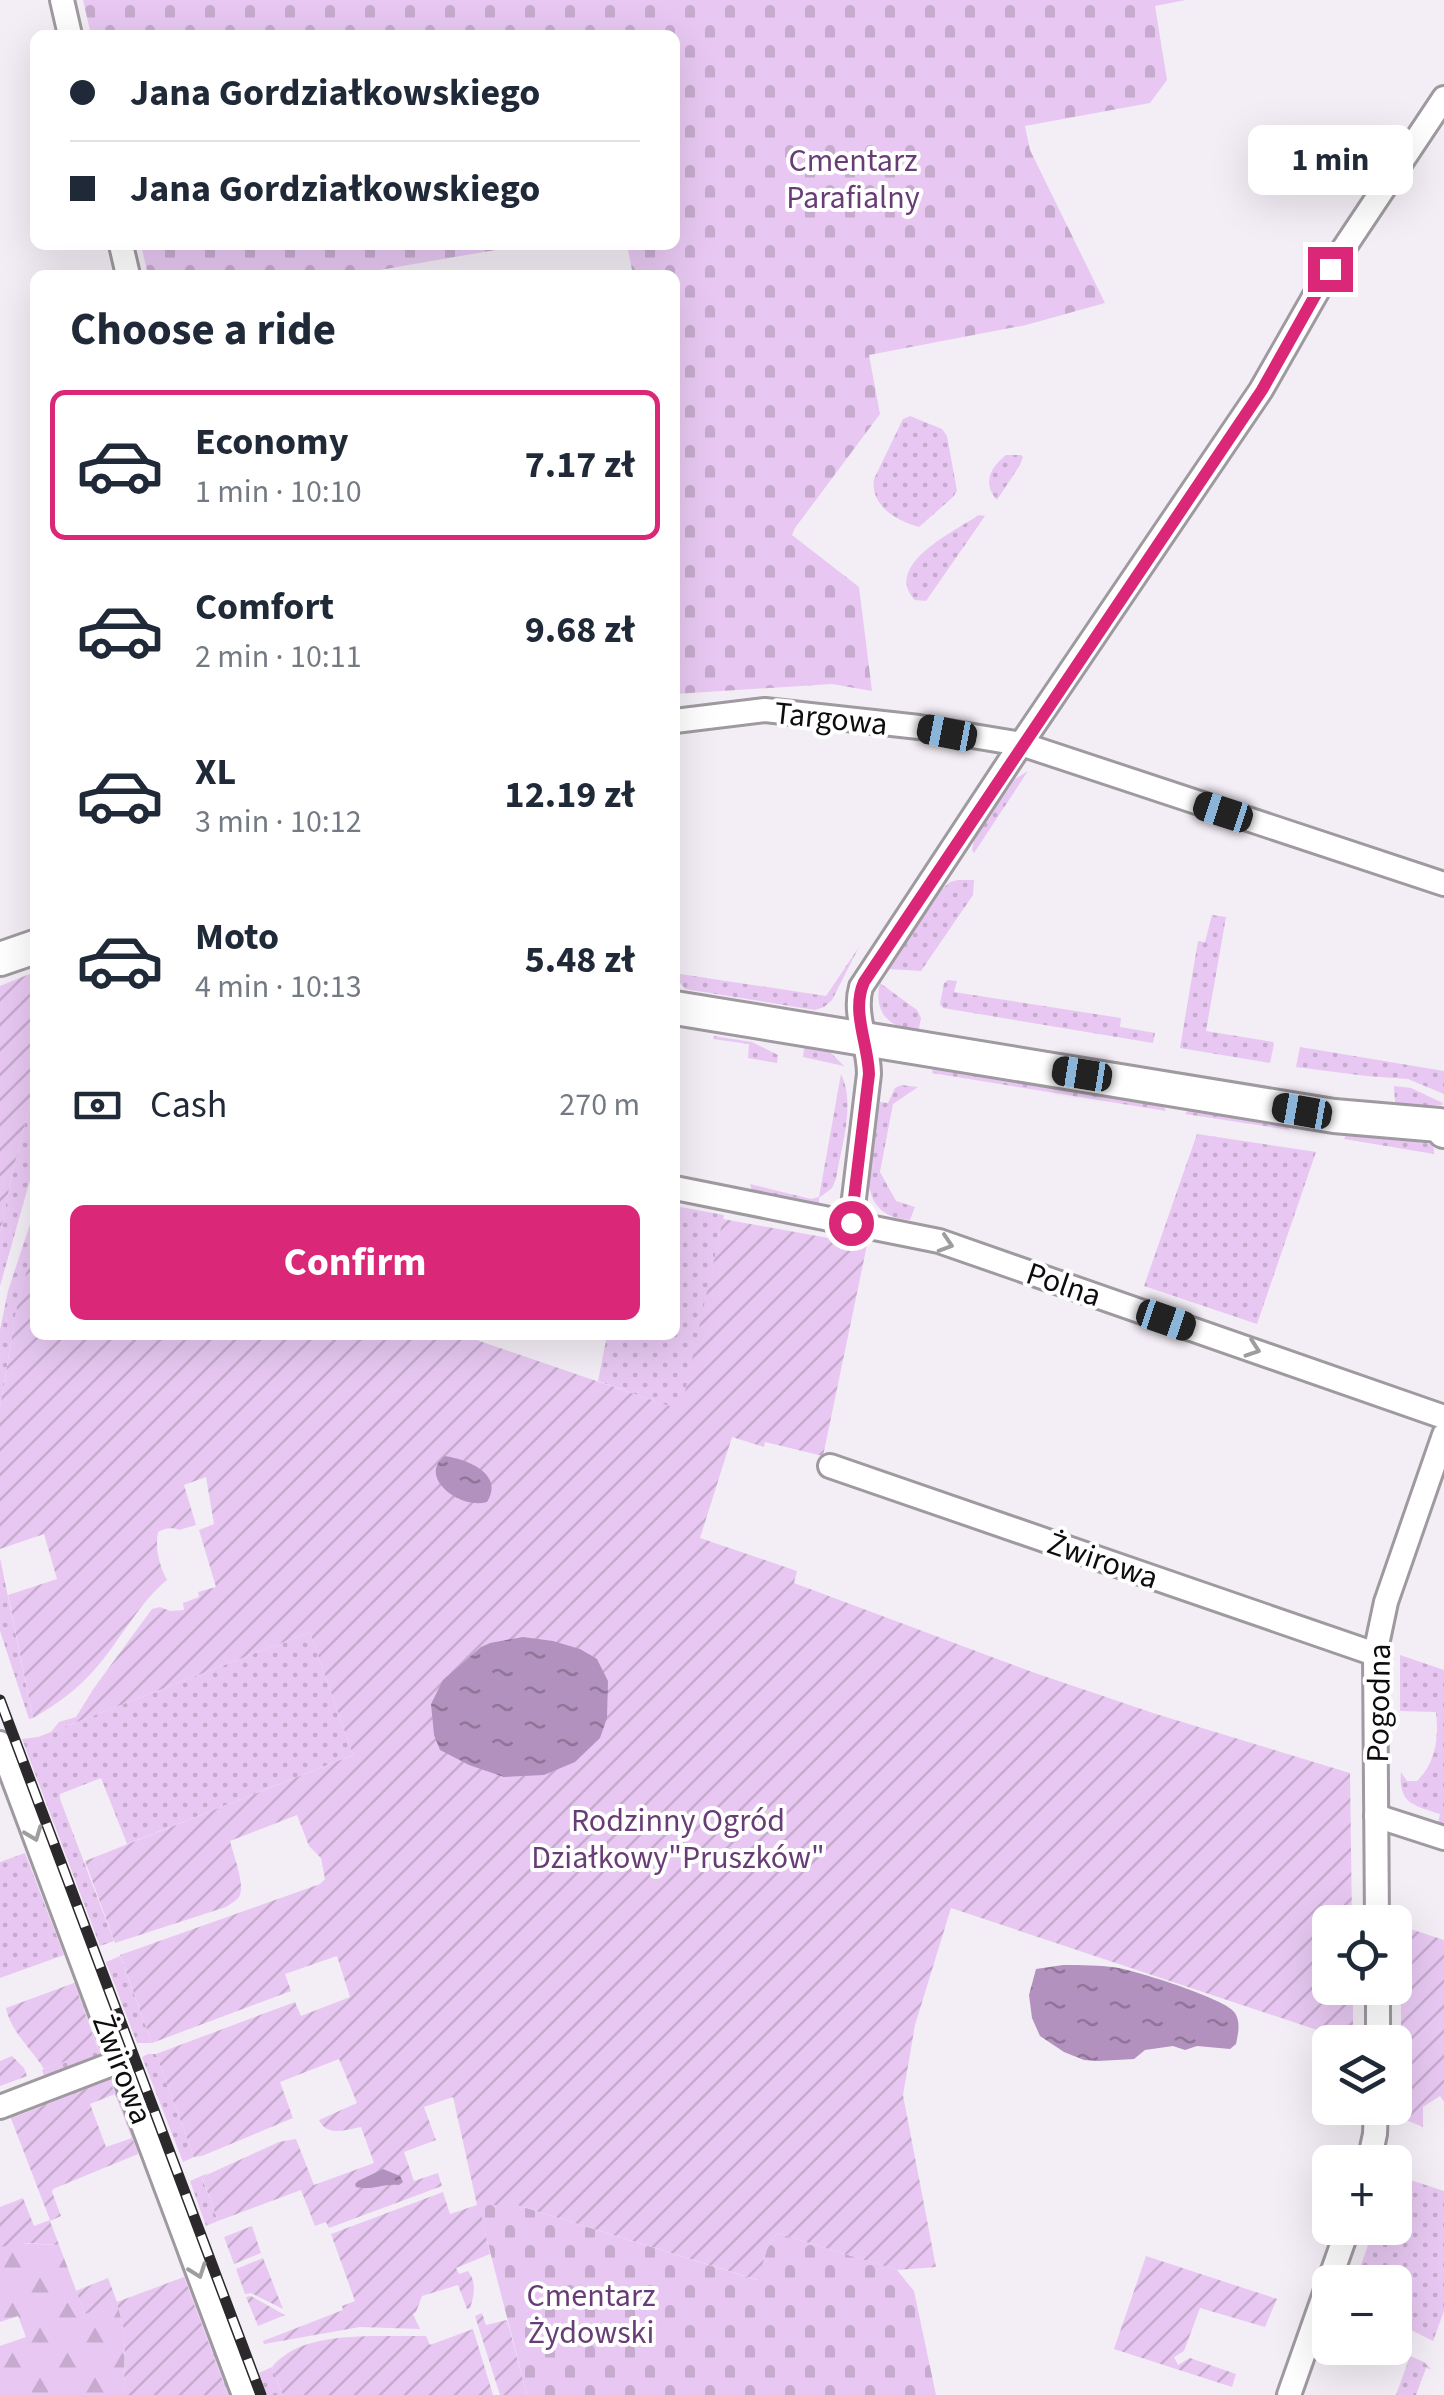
<!DOCTYPE html>
<html lang="en">
<head>
<meta charset="utf-8">
<style>
	:root { --surface:#fff; --page:#f6f6f7; --text:#1f2937; --muted:#747a83; --line:#e0e1e3; --accent:#db2777 }
	body { margin:0; font-family:"Source Sans 3",sans-serif; background:var(--page); color:var(--text); height:100vh; display:flex; flex-direction:column; font-size:38px; white-space:nowrap }
	* { box-sizing:border-box; margin:0 }
	p { font-size:32px; color:var(--muted) }
	.icon { flex:none; width:55px; height:55px; fill:none; stroke:currentColor; stroke-width:2; stroke-linecap:round; stroke-linejoin:round }
	.map { position:relative; flex:1; overflow:hidden }
	.details { position:absolute; left:30px; top:270px; width:650px; height:1070px; display:flex; flex-direction:column; background:var(--surface); border-radius:15px; box-shadow:0 10px 40px #0002 }
	.details>* { flex:none }
	.hud { position:absolute; left:30px; top:30px; width:650px; height:220px; border-radius:15px; box-shadow:0 10px 40px #0002; display:grid; align-content:center; height:220px; padding:0 40px; background:var(--surface) }
	.controls { position:absolute; left:1312px; top:1905px; display:grid; gap:20px }
	.controls a { display:grid; place-items:center; width:100px; height:100px; border-radius:15px; background:var(--surface); box-shadow:0 10px 40px #0002; font-size:50px }
	.end { position:absolute; width:45px; height:45px; margin:-22px; border:12px solid #db2777; background:#fff; box-shadow:0 0 0 5px #fff }
	.from { border-radius:50% }
	.bubble { position:absolute; height:70px; border-radius:15px; background:var(--surface); box-shadow:0 10px 40px #0002; font-size:32px; font-weight:700; line-height:70px; text-align:center }
	.car { position:absolute; width:30px; height:60px; margin:-30px -15px; border-radius:12px; box-shadow:0 0 8px 2px #0007; background:linear-gradient(#222 24%,#8ab4d8 0 40%,#222 0 76%,#8ab4d8 0 86%,#222 0) }
	.hud b { display:flex; align-items:center; gap:35px; height:95px; font-size:38px }
	.hud b+b { border-top:2px solid var(--line) }
	.hud i { width:25px; height:25px; background:var(--text) }
	ul { padding:0; list-style:none }
	li { display:flex; align-items:center; gap:30px; height:150px; margin:0 20px 15px; padding:0 20px; border:5px solid transparent; border-radius:15px }
	li div { flex:1 }
	li b { display:block; font-size:38px }
	li em { font-style:normal; font-weight:700 }
	li.selected { border-color:var(--accent) }
	li>.icon { width:90px; height:90px; stroke-width:1.5 }
	h2 { padding:0 40px; font-size:45px; line-height:120px }
	.pay { display:flex; align-items:center; gap:25px; height:110px; padding:0 40px; font-size:38px }
	.pay p { margin-inline-start:auto }
	.cta { display:flex; gap:20px; margin-top:auto; padding:20px 40px }
	.cta a { flex:1; height:115px; border-radius:15px; background:var(--accent); color:#fff; font-size:40px; font-weight:700; line-height:115px; text-align:center }
	.map>svg:first-child { display:block }
</style>
</head>
<body>
<div class="map">
<svg width="1444" height="2395" viewBox="0 0 1444 2395">
	<defs>
		<pattern id="grass-dots" width="8" height="8" patternUnits="userSpaceOnUse" patternTransform="scale(2.5)"><rect width="8" height="8" fill="#e8c8f2"/><path d="M2 2h.1M6 6h.1" fill="none" stroke="#c6abce" stroke-width="1.8" stroke-linecap="round"/></pattern>
		<pattern id="forest-firs" width="22" height="20" patternUnits="userSpaceOnUse" patternTransform="scale(2.5)"><rect width="22" height="20" fill="#e8c8f2"/><path d="M5 1l3.5 6h-7zM16 11l3.5 6h-7z" fill="#c6abce"/></pattern>
		<pattern id="cemetery-stones" width="16" height="16" patternUnits="userSpaceOnUse" patternTransform="scale(2.5)"><rect width="16" height="16" fill="#e8c8f2"/><path d="M2 7V4a2 2 0 0 1 4 0v3zM10 15v-3a2 2 0 0 1 4 0v3z" fill="#c6abce"/></pattern>
		<pattern id="garden-furrows" width="10" height="10" patternUnits="userSpaceOnUse" patternTransform="scale(2.5)"><rect width="10" height="10" fill="#e8c8f2"/><path d="M-1 1l2-2M0 10L10 0M9 11l2-2" fill="none" stroke="#c6abce"/></pattern>
		<pattern id="water-ripples" width="26" height="14" patternUnits="userSpaceOnUse" patternTransform="scale(2.5)"><rect width="26" height="14" fill="#b391be"/><path d="M2 4q2-2 4 0t4 0M15 11q2-2 4 0t4 0" fill="none" stroke="#907599"/></pattern>
	</defs>
	<rect width="100%" height="100%" fill="#f3edf5"/>
	<!-- grass -->
	<g fill="url(#grass-dots)">
		<path d="M910,416L942,429L947,436L957,491L953,497L919,527C897,521 870,506 874,479L903,419Z"/>
		<path d="M1006,455H1021L1023,457L1020,465L997,500C982,483 990,468 1006,455Z"/>
		<path d="M979,515L985,516L926,601L915,600C882,565 955,531 979,515Z"/>
		<polygon points="1028,771 974,853 972,850 974,840 1015,779"/>
		<polygon points="958,880 974,880 973,895 921,971 888,969 939,892 950,882"/>
		<polygon points="1212,915 1226,917 1206,1031 1273,1042 1274,1044 1270,1063 1180,1048 1198,941 1205,942"/>
		<polygon points="859,947 832,1000 824,1007 815,1010 685,989 680,983 680,974 826,996"/>
		<polygon points="948,980 957,981 954,992 1121,1018 1120,1027 1155,1033 1153,1043 943,1008 940,1004 944,983"/>
		<path d="M880,983L917,1010L921,1018L918,1033C890,1027 873,1014 880,983Z"/>
		<polygon points="714,1036 752,1042 778,1055 777,1063 748,1058 749,1044 713,1039"/>
		<polygon points="812,1043 828,1050 844,1066 803,1057 804,1049"/>
		<polygon points="1300,1047 1444,1071 1444,1094 1408,1079 1366,1076 1296,1067"/>
		<polygon points="934,1062 1161,1101 1166,1111 932,1073"/>
		<path d="M841,1074C856,1105 841,1146 836,1179L832,1188L819,1198V1204H814L752,1191L750,1184L811,1199L819,1197Z"/>
		<polygon points="35,1085 35,1162 0,1286 0,1234 12,1174"/>
		<path d="M901,1085L918,1087L893,1104L880,1172L896,1201L915,1207L910,1220C903,1219 894,1218 887,1214C853,1194 874,1133 880,1102L888,1103L895,1088Z"/>
		<polygon points="1394,1086 1411,1088 1443,1103 1442,1105 1400,1106 1395,1102"/>
		<polygon points="1193,1105 1284,1120 1290,1130 1185,1114"/>
		<polygon points="1348,1131 1431,1144 1434,1149 1434,1154 1344,1139"/>
		<polygon points="1197,1134 1316,1152 1257,1324 1144,1286"/>
		<polygon points="675,1206 724,1215 682,1411 598,1381 607,1335 675,1335"/>
		<polygon points="35,1209 35,1242 18,1301 0,1408 0,1330 8,1291"/>
		<polygon points="0,1558 33,1718 29,1719 0,1631"/>
		<polygon points="310,1632 353,1755 127,1844 101,1778 60,1794 60,1799 114,1941 100,1946 22,1739 38,1737"/>
		<path d="M1400,1655L1444,1670V1825L1438,1823L1440,1814C1414,1805 1398,1804 1401,1772L1407,1781H1417C1436,1763 1439,1736 1436,1712L1400,1711Z"/>
		<polygon points="25,1853 64,1955 0,1978 0,1862"/>
		<polygon points="120,1956 152,2043 137,2043 106,1962"/>
		<polygon points="81,1981 103,2045 103,2053 92,2063 50,2079 44,2076 42,2070 98,2048 74,1983"/>
		<polygon points="148,2054 156,2054 194,2157 183,2162 142,2057"/>
		<polygon points="107,2077 115,2082 140,2148 138,2154 110,2081 13,2117 10,2116 9,2112"/>
		<polygon points="208,2173 202,2178 218,2221 206,2226 190,2181"/>
		<polygon points="1395,2175 1444,2191 1444,2311 1433,2341 1395,2322 1395,2282 1355,2282 1374,2228 1395,2228"/>
		<polygon points="177,2257 181,2259 233,2395 228,2395"/>
		<polygon points="1410,2356 1424,2362 1431,2369 1426,2368 1416,2395 1396,2395"/>
		<polygon points="272,2367 283,2395 267,2395 259,2373"/>
	</g>
	<!-- forest -->
	<polygon fill="url(#forest-firs)" points="17,2243 59,2245 85,2314 117,2302 125,2333 124,2395 0,2395 0,2346 26,2337 18,2316 0,2322 0,2247"/>
	<!-- cemetery -->
	<g fill="url(#cemetery-stones)">
		<polygon points="83,0 1186,0 1155,6 1167,80 1150,103 1025,126 1030,150 1105,303 1026,325 869,355 880,414 795,528 792,535 859,587 872,691 832,684 675,694 675,275 633,275 627,245 675,245 675,35 91,35"/>
		<polygon points="141,245 524,245 351,275 148,275"/>
		<polygon points="478,2205 517,2205 757,2280 767,2249 777,2233 897,2270 914,2291 936,2395 527,2395"/>
	</g>
	<!-- garden -->
	<g fill="url(#garden-furrows)">
		<polygon points="32,973 35,973 35,1085 12,1174 0,1234 0,986"/>
		<path d="M723,1219L867,1245L823,1456L765,1442L764,1447L732,1437L700,1538L797,1571L794,1583L1035,1673L1156,1714L1350,1773L1352,1922H1330V1988H1353V2042L951,1908L915,2025L903,2095L936,2267L897,2270L777,2233L767,2249L758,2280L517,2205H479L490,2254L456,2268L459,2274L468,2271C477,2282 474,2296 470,2308L467,2309L458,2285L422,2296L416,2312L413,2314L420,2329L360,2327L264,2344L263,2341L343,2310L342,2306L355,2301L331,2234L443,2192L450,2214L477,2205L453,2097L424,2107L436,2140L404,2152L414,2181L438,2173L442,2186L329,2228L326,2222L315,2226L301,2190L218,2221L202,2177L279,2142L296,2139L314,2185L374,2163L361,2127C345,2130 327,2137 319,2120L357,2103L339,2059L280,2082L293,2118L202,2156L194,2157L156,2054L295,2002L301,2016L350,1997L337,1956L285,1974L291,1991L152,2043L120,1955L320,1884L325,1879L321,1858L309,1846L297,1815L230,1841C233,1854 246,1885 239,1897C237,1900 229,1905 226,1907L115,1943L85,1861L353,1755L310,1632L51,1732L59,1722L76,1717L94,1688L152,1609L160,1607L170,1611L184,1610L183,1603L199,1597L198,1592L216,1587L199,1530L214,1524L206,1477L184,1485L196,1525L179,1530C173,1527 164,1528 158,1532C155,1548 159,1565 167,1580C138,1604 121,1639 96,1668C79,1688 56,1705 33,1718L8,1595L57,1579L44,1534L0,1549V1408L18,1301L35,1242V1335H462L681,1410Z"/>
		<polygon points="1401,1926 1444,1940 1444,2102 1440,2096 1423,2107 1423,2127 1401,2118"/>
		<path d="M74,1983L98,2049L44,2069C31,2048 11,2032 6,2008Z"/>
		<polygon points="12,2056 24,2068 27,2076 0,2086 0,2061"/>
		<polygon points="110,2080 115,2094 90,2104 106,2147 132,2138 138,2154 53,2189 52,2192 61,2216 50,2221 59,2245 27,2243 0,2247 0,2207 23,2198 34,2226 50,2220 10,2116 12,2115 14,2117"/>
		<polygon points="252,2226 261,2253 234,2264 224,2237"/>
		<polygon points="1146,2256 1277,2299 1265,2327 1200,2308 1184,2351 1174,2357 1178,2365 1190,2358 1236,2374 1232,2387 1114,2349"/>
		<polygon points="263,2258 283,2309 251,2293 245,2294 236,2269"/>
		<polygon points="184,2277 228,2395 124,2395 125,2333 117,2303 85,2314 76,2291 108,2278 117,2302"/>
		<polygon points="251,2296 285,2315 258,2326 246,2297"/>
		<polygon points="482,2313 486,2325 507,2320 527,2395 500,2395 475,2316"/>
		<path d="M473,2329L493,2395H283L272,2367C302,2329 376,2337 419,2336H426L430,2345Z"/>
	</g>
	<!-- water -->
	<g fill="url(#water-ripples)">
		<path d="M445,1456C469,1460 504,1474 487,1502C459,1510 417,1476 445,1456Z"/>
		<polygon points="523,1637 553,1641 580,1649 597,1659 608,1681 607,1718 600,1738 575,1762 544,1775 504,1777 469,1765 440,1750 434,1735 431,1704 443,1680 481,1647 490,1643"/>
		<path d="M1063,1965C1081,1965 1100,1965 1119,1968C1139,1972 1227,1999 1235,2013C1241,2023 1238,2034 1236,2044L1230,2049L1197,2046L1185,2050L1173,2046L1145,2050L1134,2059L1098,2061L1084,2060L1064,2052L1040,2036L1032,2018L1029,1995L1036,1969Z"/>
		<path d="M383,2169L400,2176L403,2182L399,2185C383,2183 372,2191 356,2187L355,2184L358,2181Z"/>
	</g>
	<g fill="none" stroke-linecap="round" stroke-linejoin="round">
		<!-- street casing -->
		<g stroke="#9f99a0" stroke-width="28">
			<g id="street">
				<polyline points="62,0 70,35"/>
				<polyline points="121,245 128,275"/>
				<polyline points="675,721 765,710 919,727 1021,744 1444,884"/>
				<polyline points="675,1188 939,1241 1444,1417"/>
				<path d="M851,1223L869,1074C869,1044 853,1015 861,987L1021,744L1261,390L1330,269L1444,98"/>
				<polyline points="830,1466 1375,1654"/>
				<polyline points="0,1743 244,2395"/>
				<polyline points="1376,1816 1444,1838"/>
				<polyline points="1377,1922 1375,1654 1386,1602 1444,1435"/>
				<polyline points="1378,2042 1378,1988"/>
				<polyline points="0,2107 120,2061"/>
				<polyline points="1369,2162 1375,2134 1376,2108"/>
				<polyline points="1289,2395 1348,2228"/>
			</g>
		</g>
		<!-- secondary casing -->
		<g stroke="#9f99a0" stroke-width="38">
			<g id="secondary">
				<polyline points="0,959 35,947"/>
				<polyline points="675,1008 1334,1116 1439,1125 1444,1131"/>
			</g>
		</g>
		<!-- street -->
		<use href="#street" stroke="#fff" stroke-width="22"/>
		<!-- secondary -->
		<use href="#secondary" stroke="#fff" stroke-width="32"/>
		<!-- rail casing -->
		<g stroke="#2b292c" stroke-width="11">
			<polyline id="rail" points="0,1700 261,2395"/>
		</g>
		<!-- rail -->
		<use href="#rail" stroke="#fff" stroke-width="8" stroke-dasharray="22" stroke-linecap="butt"/>
	</g>
	<!-- one-way arrows -->
	<defs><path id="oneway-chevron" d="M-2-3.5L2.5 0L-2 3.5" fill="none" stroke-width="1.6" stroke-linecap="round" stroke-linejoin="round" transform="scale(2.5)"/></defs>
	<g stroke="#9f9e9f">
		<use href="#oneway-chevron" transform="translate(946 1244) rotate(18)"/>
		<use href="#oneway-chevron" transform="translate(1253 1349) rotate(19)"/>
		<use href="#oneway-chevron" transform="translate(34 1834) rotate(69)"/>
		<use href="#oneway-chevron" transform="translate(198 2271) rotate(70)"/>
	</g>
	<g fill="none" stroke-linecap="round" stroke-linejoin="round">
		<!-- route -->
		<path stroke="#db2777" stroke-width="12" d="M851,1223L869,1074C868,1043 851,1011 864,982L1262,390L1330,269"/>
	</g>
	<g text-anchor="middle" stroke-width="8" stroke-linejoin="round" paint-order="stroke">
		<!-- park labels -->
		<g font-size="32" fill="#683c75" stroke="#fff">
			<text x="853" y="171">Cmentarz<tspan x="853" dy="37">Parafialny</tspan></text>
			<text x="678" y="1831">Rodzinny Ogród<tspan x="678" dy="37">Działkowy"Pruszków"</tspan></text>
			<text x="591" y="2306">Cmentarz<tspan x="591" dy="37">Żydowski</tspan></text>
		</g>
		<!-- street labels -->
		<g font-size="32" fill="#0e0c0e" stroke="#fff">
			<text transform="translate(831 718) rotate(6)" y="11">Targowa</text>
			<text transform="translate(1064 1284) rotate(19)" y="11">Polna</text>
			<text transform="translate(1103 1560) rotate(19)" y="11">Żwirowa</text>
			<text transform="translate(1378 1703) rotate(-89)" y="11">Pogodna</text>
			<text transform="translate(123 2069) rotate(69)" y="11">Żwirowa</text>
		</g>
	</g>
</svg>
<div class="controls">
<a><svg class="icon" aria-label="locate" viewBox="0 0 24 24"><circle cx="12" cy="12" r="6"/><path d="M12 2v4M12 18v4M2 12h4M18 12h4"/></svg></a>
<a><svg class="icon" aria-label="layers" viewBox="0 0 24 24"><path d="M12 4l9 5-9 5-9-5zM3 14l9 5 9-5"/></svg></a>
<a>+</a>
<a>−</a>
</div>
<i class="end from" style="left:851px;top:1223px"></i>
<i class="end" style="left:1330px;top:269px"></i>
<div class="bubble" style="left:1248px;top:125px;width:165px">1 min</div>
<i class="car" style="left:947px;top:733px;rotate:281deg"></i>
<i class="car" style="left:1223px;top:812px;rotate:288deg"></i>
<i class="car" style="left:1082px;top:1074px;rotate:279deg"></i>
<i class="car" style="left:1302px;top:1111px;rotate:280deg"></i>
<i class="car" style="left:1166px;top:1320px;rotate:109deg"></i>
<div class="hud">
<b><i class="from"></i>Jana Gordziałkowskiego</b>
<b><i></i>Jana Gordziałkowskiego</b>
</div>
<section class="details">
<h2>Choose a ride</h2>
<ul>
<li class="selected"><svg class="icon" aria-label="car" viewBox="0 0 24 24"><path d="M5 17H2v-5l4-1 3-4h7l3 4 3 1v5h-3M9 17h6M6 11h13"/><circle cx="7" cy="17" r="2"/><circle cx="17" cy="17" r="2"/></svg><div><b>Economy</b><p>1 min · 10:10</p></div><em>7.17 zł</em></li>
<li><svg class="icon" aria-label="car" viewBox="0 0 24 24"><path d="M5 17H2v-5l4-1 3-4h7l3 4 3 1v5h-3M9 17h6M6 11h13"/><circle cx="7" cy="17" r="2"/><circle cx="17" cy="17" r="2"/></svg><div><b>Comfort</b><p>2 min · 10:11</p></div><em>9.68 zł</em></li>
<li><svg class="icon" aria-label="car" viewBox="0 0 24 24"><path d="M5 17H2v-5l4-1 3-4h7l3 4 3 1v5h-3M9 17h6M6 11h13"/><circle cx="7" cy="17" r="2"/><circle cx="17" cy="17" r="2"/></svg><div><b>XL</b><p>3 min · 10:12</p></div><em>12.19 zł</em></li>
<li><svg class="icon" aria-label="car" viewBox="0 0 24 24"><path d="M5 17H2v-5l4-1 3-4h7l3 4 3 1v5h-3M9 17h6M6 11h13"/><circle cx="7" cy="17" r="2"/><circle cx="17" cy="17" r="2"/></svg><div><b>Moto</b><p>4 min · 10:13</p></div><em>5.48 zł</em></li>
</ul>
<div class="pay"><svg class="icon" aria-label="cash" viewBox="0 0 24 24"><path d="M3 7h18v10H3z"/><circle cx="12" cy="12" r="2"/></svg>Cash<p>270 m</p></div>
<div class="cta"><a>Confirm</a></div>
</section>
</div>
</body>
</html>
